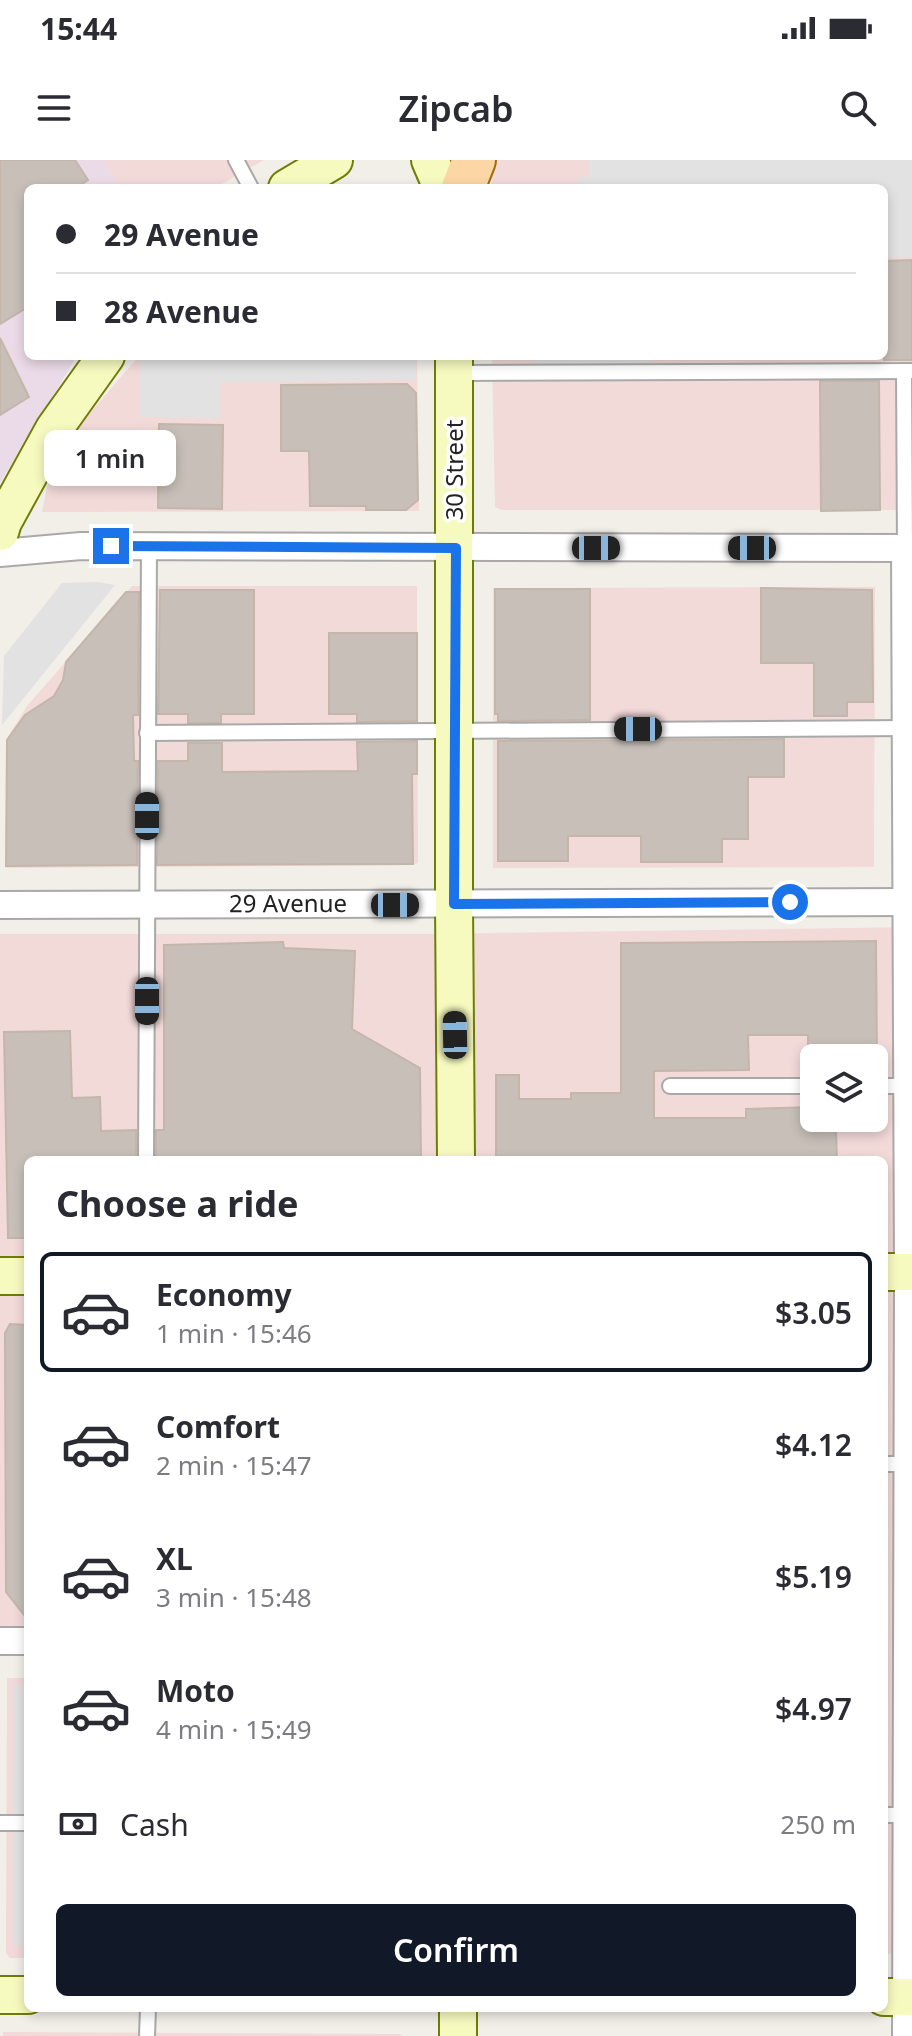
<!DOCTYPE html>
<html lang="en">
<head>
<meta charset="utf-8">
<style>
	:root { --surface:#fff; --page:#f7f7f7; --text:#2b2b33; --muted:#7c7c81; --line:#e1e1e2; --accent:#111827 }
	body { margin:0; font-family:"Noto Sans",sans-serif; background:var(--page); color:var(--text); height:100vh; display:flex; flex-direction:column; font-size:30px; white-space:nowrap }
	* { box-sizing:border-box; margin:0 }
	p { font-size:26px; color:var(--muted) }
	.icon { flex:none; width:44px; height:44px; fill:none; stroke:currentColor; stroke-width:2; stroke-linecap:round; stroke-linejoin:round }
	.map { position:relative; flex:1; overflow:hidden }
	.sheet { position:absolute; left:24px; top:996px; width:864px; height:856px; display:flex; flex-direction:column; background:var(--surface); border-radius:12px; box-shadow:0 4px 12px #0003 }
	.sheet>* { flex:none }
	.top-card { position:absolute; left:24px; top:24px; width:864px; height:176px; border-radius:12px; box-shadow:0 4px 12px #0003; display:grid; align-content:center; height:176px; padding:0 32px; background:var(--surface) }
	.controls { position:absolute; left:800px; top:884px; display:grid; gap:16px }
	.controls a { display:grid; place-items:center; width:88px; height:88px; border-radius:12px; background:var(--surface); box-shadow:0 4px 12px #0003; font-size:40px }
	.end { position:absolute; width:36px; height:36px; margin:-18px; border:10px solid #1a73e8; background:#fff; box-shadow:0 0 0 4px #fff }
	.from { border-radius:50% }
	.bubble { position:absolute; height:56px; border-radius:12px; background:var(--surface); box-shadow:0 4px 12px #0003; font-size:26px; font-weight:600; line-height:56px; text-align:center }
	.car { position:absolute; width:24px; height:48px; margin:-24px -12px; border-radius:10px; box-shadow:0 0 6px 2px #0007; background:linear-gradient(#222 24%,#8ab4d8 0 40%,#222 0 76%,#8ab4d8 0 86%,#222 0) }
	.top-card b { display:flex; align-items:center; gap:28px; height:76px; font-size:30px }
	.top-card b+b { border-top:2px solid var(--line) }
	.top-card i { width:20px; height:20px; background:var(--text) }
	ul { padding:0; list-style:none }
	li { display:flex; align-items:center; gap:24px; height:120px; margin:0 16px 12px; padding:0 16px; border:4px solid transparent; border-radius:12px }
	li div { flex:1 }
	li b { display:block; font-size:30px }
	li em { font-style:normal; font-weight:600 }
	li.current { border-color:var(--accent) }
	li>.icon { width:72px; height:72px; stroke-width:1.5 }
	h2 { padding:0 32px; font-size:36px; line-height:96px }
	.pay { display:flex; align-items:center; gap:20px; height:88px; padding:0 32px; font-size:30px }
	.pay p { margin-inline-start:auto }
	.button { display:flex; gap:16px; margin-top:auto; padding:16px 32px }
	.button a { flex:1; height:92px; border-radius:12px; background:var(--accent); color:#fff; font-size:32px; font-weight:600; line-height:92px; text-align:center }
	.status { display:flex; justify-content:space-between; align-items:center; height:56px; padding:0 40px; background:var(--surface); direction:ltr }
	.status svg { height:22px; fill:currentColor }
	header { display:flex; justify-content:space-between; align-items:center; height:104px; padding:0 32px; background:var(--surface); font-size:36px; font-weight:600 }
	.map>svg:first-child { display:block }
</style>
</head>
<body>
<div class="status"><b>15:44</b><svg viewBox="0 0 49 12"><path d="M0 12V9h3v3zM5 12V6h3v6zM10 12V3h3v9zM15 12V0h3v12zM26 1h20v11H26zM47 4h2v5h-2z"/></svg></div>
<header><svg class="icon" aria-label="menu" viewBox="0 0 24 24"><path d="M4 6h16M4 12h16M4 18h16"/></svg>Zipcab<svg class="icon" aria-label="search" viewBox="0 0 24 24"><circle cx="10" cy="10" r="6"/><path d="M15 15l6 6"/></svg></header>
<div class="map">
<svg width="912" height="1876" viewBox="0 0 912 1876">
	<rect width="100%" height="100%" fill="#f2efe9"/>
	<!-- commercial -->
	<g fill="#f2dad9" fill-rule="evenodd">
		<polygon points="102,0 264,0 215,28 121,28"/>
		<polygon points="495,0 912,0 912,350 501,350 495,347 492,196 884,196 884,28 490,28"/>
		<polygon points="139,196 417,196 419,351 42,352 47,327 61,296 84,260"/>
		<polygon points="132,426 417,426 418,703 413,705 6,708 6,580 27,546"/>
		<polygon points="875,427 874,707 493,708 493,428"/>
		<path d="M912,767V1794H884V1000H28V1481H0V774H430ZM814,898H874V958H814Z"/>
		<polygon points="7,1518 28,1518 28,1798 10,1798 6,1793"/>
		<polygon points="3,1872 400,1874 402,1876 3,1876"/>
	</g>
	<!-- industrial -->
	<polygon fill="#ebdbe8" points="0,0 102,0 121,28 28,28 28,196 77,196 0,323"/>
	<!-- parking -->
	<g fill="#e2e2e2">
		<polygon points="590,0 912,0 912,97 884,98 884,28 578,28 578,17 590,17"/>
		<polygon points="146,196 415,196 415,220 219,222 219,258 139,257 140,201"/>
		<polygon points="535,196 650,196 650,205 536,205"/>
		<polygon points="98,422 115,425 2,565 4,496 62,423"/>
		<rect x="14" y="1526" width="14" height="259"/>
	</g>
	<!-- building -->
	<g fill="#c7bfb8" stroke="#c4b6ab" stroke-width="2">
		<polygon points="0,0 75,0 88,20 76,28 28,28 28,147 0,164"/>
		<polygon points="912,100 912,200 884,200 884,101"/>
		<polygon points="0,178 29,237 0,255"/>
		<polygon points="820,221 879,221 880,350 821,351"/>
		<polygon points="407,224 416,233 418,340 406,350 366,350 366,346 310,346 309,291 281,291 281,225"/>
		<polygon points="159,264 223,265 222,349 158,348"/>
		<polygon points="761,428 872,430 873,542 847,542 847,556 814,556 814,503 761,503"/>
		<polygon points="495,429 590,429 590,560 498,561 498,554 495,554"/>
		<polygon points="160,430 254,430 254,554 221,554 221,563 188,563 188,554 158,554"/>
		<polygon points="126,432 139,432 138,555 133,555 134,601 138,601 137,705 6,706 7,580 25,555 54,536 63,520 66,502"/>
		<polygon points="329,473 417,473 417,561 357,562 357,554 329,554"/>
		<polygon points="784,579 784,617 748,617 748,679 722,679 722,702 641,702 641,676 568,676 568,701 498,701 498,581"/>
		<polygon points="417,581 417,614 412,614 413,704 157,705 158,601 188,601 188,583 222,583 222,612 358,611 357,582"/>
		<polygon points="876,781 877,898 808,898 808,875 748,875 749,910 654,911 654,958 746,958 746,949 813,947 814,971 836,971 837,1000 496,1000 496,915 519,915 519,939 571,939 571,933 621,933 621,783"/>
		<polygon points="283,782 284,788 355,791 352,869 420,908 421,1000 156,1000 156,970 164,970 164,785"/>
		<polygon points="70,871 72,938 100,937 101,971 136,970 136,1000 28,1000 28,1078 8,1078 4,872"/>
		<polygon points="10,1164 28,1165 28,1460 6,1432 5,1173"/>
	</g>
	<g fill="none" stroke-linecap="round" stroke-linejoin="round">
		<!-- lane casing -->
		<g stroke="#a9a9a9" stroke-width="18">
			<g id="lane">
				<polyline points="236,0 251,28"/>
				<polyline points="904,211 905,387"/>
				<polyline points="455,213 912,211"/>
				<polyline points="147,573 910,568"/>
				<polyline points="670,926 814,926"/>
				<polyline points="874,926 907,926"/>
				<polyline points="146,1000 149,386"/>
				<polyline points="884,1304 912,1304"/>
				<polyline points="884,1655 912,1655"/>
				<polyline points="0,1663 28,1663"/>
				<polyline points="147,1876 148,1848"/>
			</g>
		</g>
		<!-- street casing -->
		<g stroke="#a9a9a9" stroke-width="30">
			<g id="street">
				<polyline points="905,387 908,1112 906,1876"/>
				<polyline points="0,393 81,386 912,388"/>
				<path id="s1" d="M0,745L912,742"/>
				<polyline points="0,1481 28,1481"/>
			</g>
		</g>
		<!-- secondary casing -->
		<g stroke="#707d05" stroke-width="40">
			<g id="secondary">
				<polyline points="430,0 442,28"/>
				<polyline points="287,28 334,0"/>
				<polyline points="454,196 454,744 456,1000"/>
				<polyline points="0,372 3,362 54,269 106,196"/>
				<polyline points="884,1112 912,1112"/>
				<polyline points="0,1116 28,1116"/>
				<polyline points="0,1835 28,1835"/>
				<polyline points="884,1837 912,1837"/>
				<polyline points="458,1876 458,1848"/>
			</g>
		</g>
		<!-- primary casing -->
		<g stroke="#a06b00" stroke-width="46">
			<polyline id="primary" points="463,28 474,0"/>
		</g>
		<!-- lane -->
		<use href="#lane" stroke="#fff" stroke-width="14"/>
		<!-- street -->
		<use href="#street" stroke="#fff" stroke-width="26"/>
		<!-- secondary -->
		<use href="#secondary" stroke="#f7fabf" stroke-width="36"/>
		<!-- primary -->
		<use href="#primary" stroke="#fcd6a4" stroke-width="42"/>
	</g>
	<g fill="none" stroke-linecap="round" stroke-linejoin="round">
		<!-- route -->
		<polyline stroke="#1a73e8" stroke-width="10" points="111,386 456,388 454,744 790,742"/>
	</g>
	<g text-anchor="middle" stroke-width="7" stroke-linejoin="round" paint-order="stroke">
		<!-- street labels -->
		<g font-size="24" fill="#222" stroke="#fff">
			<text transform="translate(455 310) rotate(-90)" y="8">30 Street</text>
			<text dy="8" stroke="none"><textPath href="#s1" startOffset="288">29 Avenue</textPath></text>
		</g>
	</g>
</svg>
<div class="controls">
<a><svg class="icon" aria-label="layers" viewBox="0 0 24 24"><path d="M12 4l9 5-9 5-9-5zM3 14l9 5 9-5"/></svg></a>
</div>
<i class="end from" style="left:790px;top:742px"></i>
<i class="end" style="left:111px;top:386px"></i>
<div class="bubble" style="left:44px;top:270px;width:132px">1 min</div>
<i class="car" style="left:596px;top:388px;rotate:90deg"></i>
<i class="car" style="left:752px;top:388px;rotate:270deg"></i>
<i class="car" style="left:638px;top:569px;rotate:270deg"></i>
<i class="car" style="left:147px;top:656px;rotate:0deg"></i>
<i class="car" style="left:395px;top:745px;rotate:90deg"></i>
<i class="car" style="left:147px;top:841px;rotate:180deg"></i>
<i class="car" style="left:455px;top:875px;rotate:359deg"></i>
<div class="top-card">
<b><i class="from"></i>29 Avenue</b>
<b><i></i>28 Avenue</b>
</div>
<section class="sheet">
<h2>Choose a ride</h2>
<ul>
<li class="current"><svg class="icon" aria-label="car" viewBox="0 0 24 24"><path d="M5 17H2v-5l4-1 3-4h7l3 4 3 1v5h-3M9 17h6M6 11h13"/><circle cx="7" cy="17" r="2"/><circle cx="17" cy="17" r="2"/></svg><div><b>Economy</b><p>1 min · 15:46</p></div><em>$3.05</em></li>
<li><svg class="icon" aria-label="car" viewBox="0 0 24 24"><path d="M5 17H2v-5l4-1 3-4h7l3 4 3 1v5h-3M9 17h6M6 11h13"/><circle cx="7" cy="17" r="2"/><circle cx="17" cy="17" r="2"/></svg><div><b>Comfort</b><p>2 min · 15:47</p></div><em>$4.12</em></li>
<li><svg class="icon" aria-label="car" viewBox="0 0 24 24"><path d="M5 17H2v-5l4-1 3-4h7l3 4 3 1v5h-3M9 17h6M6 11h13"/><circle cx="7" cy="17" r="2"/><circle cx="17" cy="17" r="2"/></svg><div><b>XL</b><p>3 min · 15:48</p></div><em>$5.19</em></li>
<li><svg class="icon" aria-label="car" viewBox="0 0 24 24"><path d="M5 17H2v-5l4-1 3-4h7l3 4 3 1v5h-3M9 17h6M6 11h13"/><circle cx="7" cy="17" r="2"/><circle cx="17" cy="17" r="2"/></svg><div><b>Moto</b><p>4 min · 15:49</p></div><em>$4.97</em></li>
</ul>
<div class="pay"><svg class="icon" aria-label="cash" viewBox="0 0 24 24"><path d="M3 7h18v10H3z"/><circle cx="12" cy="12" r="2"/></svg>Cash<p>250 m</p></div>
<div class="button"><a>Confirm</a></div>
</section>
</div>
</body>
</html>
